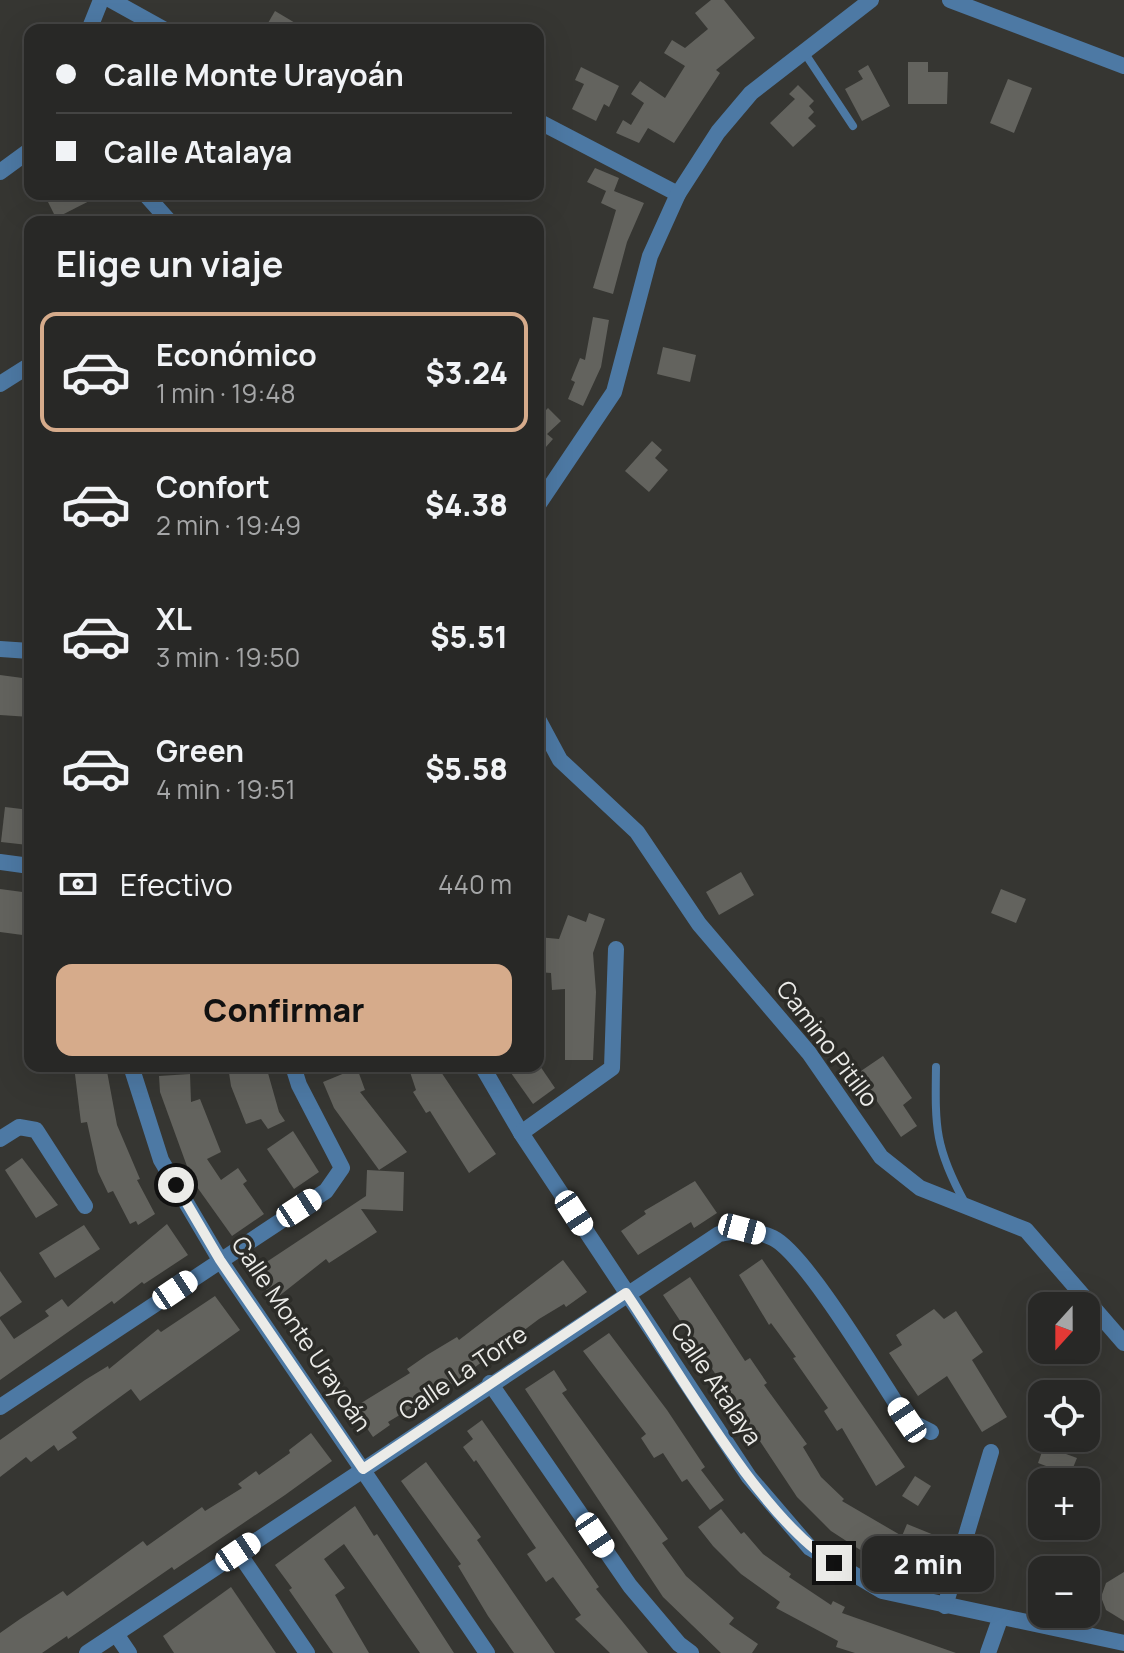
<!DOCTYPE html>
<html lang="es">
<head>
<meta charset="utf-8">
<style>
	:root { --surface:#282826; --page:#343432; --text:#f1f3f6; --muted:#a5a6a7; --line:#444443; --accent:#d6ab8b }
	body { margin:0; font-family:Manrope,sans-serif; background:var(--page); color:var(--text); height:100vh; display:flex; flex-direction:column; font-size:30px; white-space:nowrap }
	* { box-sizing:border-box; margin:0 }
	p { font-size:26px; color:var(--muted) }
	.icon { flex:none; width:44px; height:44px; fill:none; stroke:currentColor; stroke-width:2; stroke-linecap:round; stroke-linejoin:round }
	.map { position:relative; flex:1; overflow:hidden }
	.panel { position:absolute; left:24px; top:216px; width:520px; height:856px; display:flex; flex-direction:column; background:var(--surface); border-radius:16px; box-shadow:0 8px 32px #0002,0 0 0 2px var(--line) }
	.panel>* { flex:none }
	.hud { position:absolute; left:24px; top:24px; width:520px; height:176px; border-radius:16px; box-shadow:0 8px 32px #0002,0 0 0 2px var(--line); display:grid; align-content:center; height:176px; padding:0 32px; background:var(--surface) }
	.needle { width:52px; rotate:201deg }
	.fabs { position:absolute; left:1028px; top:1292px; display:grid; gap:16px }
	.fabs a { display:grid; place-items:center; width:72px; height:72px; border-radius:16px; background:var(--surface); box-shadow:0 8px 32px #0002,0 0 0 2px var(--line); font-size:40px }
	.end { position:absolute; width:36px; height:36px; margin:-18px; border:10px solid #ebebe8; background:#111; box-shadow:0 0 0 4px #111 }
	.from { border-radius:50% }
	.bubble { position:absolute; height:56px; border-radius:16px; background:var(--surface); box-shadow:0 8px 32px #0002,0 0 0 2px var(--line); font-size:26px; font-weight:800; line-height:56px; text-align:center }
	.car { position:absolute; width:24px; height:48px; margin:-24px -12px; border-radius:10px; box-shadow:0 0 6px 2px #0007; background:linear-gradient(#fff 24%,#345 0 40%,#fff 0 76%,#345 0 86%,#fff 0) }
	.hud b { display:flex; align-items:center; gap:28px; height:76px; font-size:30px }
	.hud b+b { border-top:2px solid var(--line) }
	.hud i { width:20px; height:20px; background:var(--text) }
	ul { padding:0; list-style:none }
	li { display:flex; align-items:center; gap:24px; height:120px; margin:0 16px 12px; padding:0 16px; border:4px solid transparent; border-radius:16px }
	li div { flex:1 }
	li b { display:block; font-size:30px }
	li em { font-style:normal; font-weight:800 }
	li.current { border-color:var(--accent) }
	li>.icon { width:72px; height:72px; stroke-width:1.5 }
	h2 { padding:0 32px; font-size:36px; line-height:96px }
	.pay { display:flex; align-items:center; gap:20px; height:88px; padding:0 32px; font-size:30px }
	.pay p { margin-inline-start:auto }
	.action { display:flex; gap:16px; margin-top:auto; padding:16px 32px }
	.action a { flex:1; height:92px; border-radius:16px; background:var(--accent); color:#111; font-size:32px; font-weight:800; line-height:92px; text-align:center }
	.map>svg:first-child { display:block }
</style>
</head>
<body>
<div class="map">
<svg width="1124" height="1653" viewBox="0 0 1124 1653">
	<rect width="100%" height="100%" fill="#363632"/>
	<!-- building -->
	<g fill="#63635e">
		<polygon points="711,0 724,0 755,38 716,70 720,73 674,143 648,128 639,143 616,133 623,120 631,125 644,103 631,94 640,81 665,98 685,66 664,53 672,40 685,48 708,29 695,13"/>
		<polygon points="275,11 307,30 264,30"/>
		<polygon points="908,62 928,62 928,72 948,72 947,104 908,104"/>
		<polygon points="868,65 890,106 862,121 845,89 863,79 858,71"/>
		<polygon points="581,67 619,86 609,107 604,104 596,121 572,109 584,84 575,80"/>
		<polygon points="1008,79 1032,88 1014,133 990,123"/>
		<polygon points="798,85 814,101 809,106 814,112 808,118 816,126 793,147 770,123 795,99 789,94"/>
		<polygon points="595,168 619,178 614,191 644,203 627,242 613,294 593,288 616,210 601,203 606,191 587,182"/>
		<polygon points="44,194 103,194 56,218"/>
		<polygon points="593,317 609,320 601,367 583,406 568,399 575,382 571,380 580,358 585,360"/>
		<polygon points="663,347 696,355 690,382 657,374"/>
		<polygon points="548,408 561,421 547,434 553,439 538,456 538,418"/>
		<polygon points="652,441 662,450 655,458 668,470 649,492 625,471"/>
		<polygon points="0,675 30,679 30,717 0,715"/>
		<polygon points="5,807 30,810 28,845 1,842"/>
		<polygon points="741,872 754,895 719,915 706,892"/>
		<polygon points="0,889 30,893 30,936 0,932"/>
		<polygon points="1001,889 1026,899 1016,923 991,913"/>
		<polygon points="589,913 605,919 593,953 596,992 593,1060 565,1060 565,989 552,990 551,973 538,972 538,937 559,939 568,915 586,922"/>
		<polygon points="883,1056 912,1098 903,1105 917,1126 901,1137 858,1073"/>
		<polygon points="74,1066 106,1066 117,1125 140,1179 137,1180 155,1214 138,1225 136,1221 130,1224 113,1191 108,1193 98,1172 87,1122 81,1123"/>
		<polygon points="228,1066 266,1066 279,1112 285,1121 268,1129 261,1119 246,1124 231,1086"/>
		<polygon points="408,1066 437,1066 496,1154 469,1173 430,1111 426,1113 413,1092 416,1090"/>
		<polygon points="506,1066 540,1066 555,1088 533,1104"/>
		<polygon points="357,1068 365,1090 360,1092 407,1152 379,1170 334,1108 323,1082"/>
		<polygon points="190,1074 191,1102 200,1099 221,1152 207,1159 221,1180 238,1168 247,1181 243,1184 264,1214 232,1236 192,1180 160,1092 159,1076"/>
		<polygon points="293,1131 319,1172 294,1189 267,1149"/>
		<polygon points="22,1158 58,1205 36,1218 5,1170"/>
		<polygon points="367,1170 404,1172 403,1211 361,1209 377,1232 329,1263 326,1259 274,1300 253,1271 366,1196"/>
		<polygon points="695,1181 717,1213 694,1228 691,1222 638,1255 621,1231 646,1214 644,1211"/>
		<polygon points="167,1224 188,1255 144,1284 142,1282 114,1304 112,1301 0,1380 0,1319 14,1339 49,1316 45,1311 62,1299 68,1307"/>
		<polygon points="84,1225 100,1249 55,1278 39,1253"/>
		<polygon points="762,1259 905,1467 876,1486 842,1428 837,1431 824,1411 828,1408 793,1358 796,1357 771,1323 769,1325 739,1275"/>
		<polygon points="563,1260 587,1292 566,1307 564,1304 539,1319 458,1380 388,1422 390,1425 373,1437 353,1408 410,1373 407,1369 427,1355 457,1337 459,1340"/>
		<polygon points="0,1271 22,1302 0,1317"/>
		<polygon points="690,1277 745,1361 750,1358 767,1383 764,1385 807,1444 803,1447 821,1477 844,1499 842,1501 902,1536 907,1524 939,1537 922,1578 887,1564 885,1566 831,1531 797,1497 663,1295"/>
		<polygon points="215,1296 240,1330 140,1401 131,1389 72,1432 77,1438 58,1451 54,1445 31,1462 26,1457 0,1477 0,1440 85,1380 108,1366 109,1369 158,1329 161,1332"/>
		<polygon points="934,1309 944,1319 956,1311 983,1352 972,1360 1007,1417 982,1432 947,1376 918,1396 889,1353 902,1345 896,1335"/>
		<polygon points="609,1333 667,1410 705,1467 701,1470 724,1500 710,1510 687,1479 682,1482 663,1453 654,1458 641,1438 646,1434 583,1351"/>
		<polygon points="554,1370 567,1390 562,1393 668,1539 662,1543 686,1576 734,1618 729,1624 758,1644 752,1653 721,1653 663,1597 525,1389"/>
		<polygon points="482,1420 599,1587 596,1589 648,1653 610,1653 575,1619 581,1615 553,1577 546,1582 527,1554 536,1548 476,1460 474,1462 463,1447 473,1439 467,1431"/>
		<polygon points="311,1433 332,1461 285,1495 174,1570 172,1567 68,1639 67,1636 42,1653 0,1653 0,1633 20,1619 63,1591 67,1596 143,1541 147,1546 202,1507 205,1511 242,1488 238,1484 256,1471 259,1475 290,1453 289,1450"/>
		<polygon points="1044,1446 1077,1458 1070,1475 1038,1463"/>
		<polygon points="426,1462 481,1537 477,1540 555,1653 514,1653 488,1616 458,1566 461,1564 401,1481"/>
		<polygon points="915,1476 931,1486 918,1506 902,1496"/>
		<polygon points="355,1506 374,1536 377,1534 454,1653 420,1653 344,1544 324,1559 345,1588 335,1595 369,1653 333,1653 289,1590 292,1588 275,1565"/>
		<polygon points="721,1509 741,1534 744,1532 763,1554 791,1574 789,1577 831,1605 833,1601 845,1607 842,1613 956,1653 855,1653 836,1647 838,1641 776,1608 780,1602 741,1574 713,1546 698,1527"/>
		<polygon points="1124,1572 1124,1621 1106,1610 1101,1597 1106,1583"/>
		<polygon points="231,1587 276,1653 174,1653 163,1636"/>
	</g>
	<g fill="none" stroke-linecap="round" stroke-linejoin="round">
		<!-- service -->
		<g stroke="#4d79a4" stroke-width="8">
			<polyline points="804,52 853,126"/>
			<path d="M936,1067C935,1128 935,1148 965,1203"/>
		</g>
		<!-- minor -->
		<g stroke="#4d79a4" stroke-width="16">
			<polyline points="111,0 165,30"/>
			<polyline points="950,0 1124,66"/>
			<polyline points="89,30 101,0"/>
			<polyline points="538,121 678,194"/>
			<polyline points="0,172 30,150"/>
			<polyline points="145,194 170,222"/>
			<polyline points="0,384 30,365"/>
			<polyline points="538,505 614,392 650,256 678,194 718,132 751,93 871,0"/>
			<polyline points="0,649 30,651"/>
			<polyline points="538,719 560,760 637,832 699,924 809,1053 881,1157 920,1188 1026,1230 1124,1343"/>
			<polyline points="0,862 30,866"/>
			<polyline points="131,1066 161,1160 220,1260 487,1653"/>
			<polyline points="482,1066 521,1133 749,1477 810,1548 882,1591 1124,1643"/>
			<polyline points="521,1133 612,1068 616,949"/>
			<polyline points="0,1139 19,1127 36,1130 85,1206"/>
			<polyline points="490,1383 630,1586 679,1644 691,1653"/>
			<polyline points="0,1407 326,1191 342,1168 299,1085 293,1066"/>
			<polyline points="238,1552 307,1653"/>
			<polyline points="945,1606 991,1452"/>
			<polyline points="116,1634 129,1653"/>
			<path d="M87,1653L719,1234C737,1230 755,1229 773,1238C806,1254 882,1383 907,1420L931,1432"/>
			<polyline points="988,1653 1000,1619"/>
		</g>
	</g>
	<g fill="none" stroke-linecap="round" stroke-linejoin="round">
		<!-- route -->
		<path stroke="#ebebe8" stroke-width="10" d="M176,1185L220,1260L363,1469L626,1293C677,1368 760,1518 834,1563"/>
	</g>
	<g text-anchor="middle" stroke-width="7" stroke-linejoin="round" paint-order="stroke">
		<!-- street labels -->
		<g font-size="24" fill="#ebebe8" stroke="#2c2c28">
			<text transform="translate(827 1044) rotate(53)" y="8">Camino Pitillo</text>
			<text transform="translate(301 1334) rotate(56)" y="8">Calle Monte Urayoán</text>
			<text transform="translate(463 1373) rotate(-34)" y="8">Calle La Torre</text>
			<text transform="translate(716 1384) rotate(56)" y="8">Calle Atalaya</text>
		</g>
	</g>
</svg>
<div class="fabs">
<a><svg class="needle" viewBox="-14 -14 28 28"><path d="M0-13l5 13h-10z" fill="#e53935"/><path d="M0 13l5-13h-10z" fill="#a5a6a7"/></svg></a>
<a><svg class="icon" aria-label="locate" viewBox="0 0 24 24"><circle cx="12" cy="12" r="6"/><path d="M12 2v4M12 18v4M2 12h4M18 12h4"/></svg></a>
<a>+</a>
<a>−</a>
</div>
<i class="end from" style="left:176px;top:1185px"></i>
<i class="end" style="left:834px;top:1563px"></i>
<div class="bubble" style="left:862px;top:1536px;width:132px">2 min</div>
<i class="car" style="left:299px;top:1208px;rotate:57deg"></i>
<i class="car" style="left:574px;top:1213px;rotate:147deg"></i>
<i class="car" style="left:742px;top:1229px;rotate:105deg"></i>
<i class="car" style="left:175px;top:1290px;rotate:56deg"></i>
<i class="car" style="left:907px;top:1420px;rotate:326deg"></i>
<i class="car" style="left:595px;top:1535px;rotate:146deg"></i>
<i class="car" style="left:238px;top:1552px;rotate:56deg"></i>
<div class="hud">
<b><i class="from"></i>Calle Monte Urayoán</b>
<b><i></i>Calle Atalaya</b>
</div>
<section class="panel">
<h2>Elige un viaje</h2>
<ul>
<li class="current"><svg class="icon" aria-label="car" viewBox="0 0 24 24"><path d="M5 17H2v-5l4-1 3-4h7l3 4 3 1v5h-3M9 17h6M6 11h13"/><circle cx="7" cy="17" r="2"/><circle cx="17" cy="17" r="2"/></svg><div><b>Económico</b><p>1 min · 19:48</p></div><em>$3.24</em></li>
<li><svg class="icon" aria-label="car" viewBox="0 0 24 24"><path d="M5 17H2v-5l4-1 3-4h7l3 4 3 1v5h-3M9 17h6M6 11h13"/><circle cx="7" cy="17" r="2"/><circle cx="17" cy="17" r="2"/></svg><div><b>Confort</b><p>2 min · 19:49</p></div><em>$4.38</em></li>
<li><svg class="icon" aria-label="car" viewBox="0 0 24 24"><path d="M5 17H2v-5l4-1 3-4h7l3 4 3 1v5h-3M9 17h6M6 11h13"/><circle cx="7" cy="17" r="2"/><circle cx="17" cy="17" r="2"/></svg><div><b>XL</b><p>3 min · 19:50</p></div><em>$5.51</em></li>
<li><svg class="icon" aria-label="car" viewBox="0 0 24 24"><path d="M5 17H2v-5l4-1 3-4h7l3 4 3 1v5h-3M9 17h6M6 11h13"/><circle cx="7" cy="17" r="2"/><circle cx="17" cy="17" r="2"/></svg><div><b>Green</b><p>4 min · 19:51</p></div><em>$5.58</em></li>
</ul>
<div class="pay"><svg class="icon" aria-label="cash" viewBox="0 0 24 24"><path d="M3 7h18v10H3z"/><circle cx="12" cy="12" r="2"/></svg>Efectivo<p>440 m</p></div>
<div class="action"><a>Confirmar</a></div>
</section>
</div>
</body>
</html>
